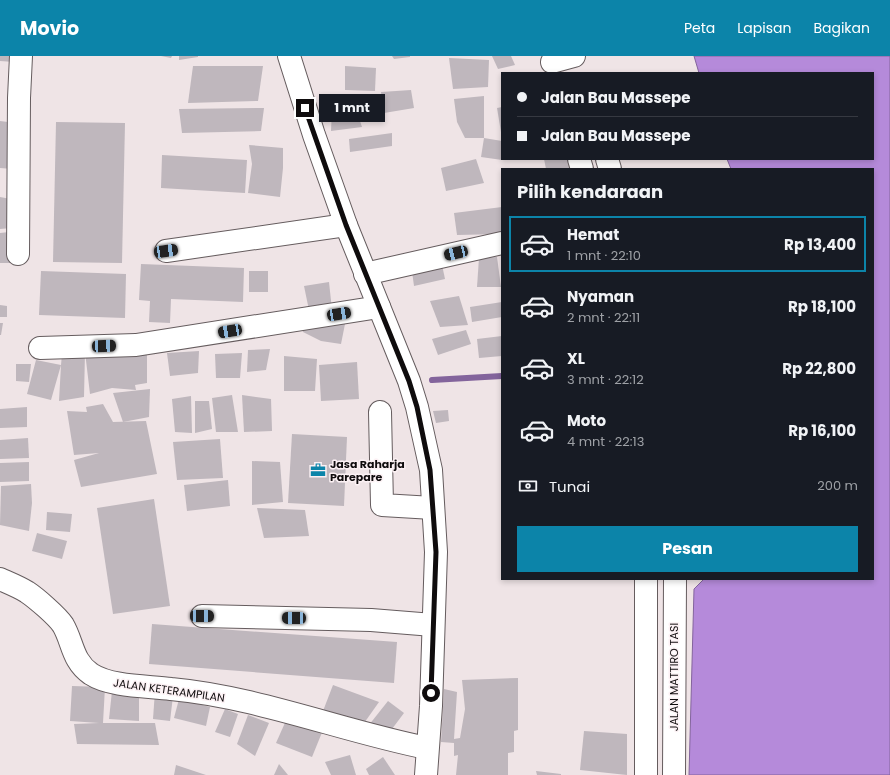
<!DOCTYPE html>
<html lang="id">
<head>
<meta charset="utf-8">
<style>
	:root { --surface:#171b24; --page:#242831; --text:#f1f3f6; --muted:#9ea1a6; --line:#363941; --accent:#0c84a9 }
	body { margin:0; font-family:Poppins,sans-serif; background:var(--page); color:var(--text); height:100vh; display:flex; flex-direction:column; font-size:15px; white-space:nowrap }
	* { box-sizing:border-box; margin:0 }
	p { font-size:13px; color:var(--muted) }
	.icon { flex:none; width:22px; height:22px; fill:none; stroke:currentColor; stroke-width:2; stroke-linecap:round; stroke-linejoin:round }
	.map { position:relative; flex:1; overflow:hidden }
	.drawer { position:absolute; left:501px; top:112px; width:373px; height:412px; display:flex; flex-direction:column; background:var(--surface); border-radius:0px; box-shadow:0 2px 6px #0003 }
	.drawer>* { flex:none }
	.banner { position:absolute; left:501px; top:16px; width:373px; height:88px; border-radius:0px; box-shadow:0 2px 6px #0003; display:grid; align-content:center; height:88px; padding:0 16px; background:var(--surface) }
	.end { position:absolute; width:18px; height:18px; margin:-9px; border:5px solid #0f0c0d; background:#fff; box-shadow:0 0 0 2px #fff }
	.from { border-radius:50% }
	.bubble { position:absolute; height:28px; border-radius:0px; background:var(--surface); box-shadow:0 2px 6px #0003; font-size:13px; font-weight:700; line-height:28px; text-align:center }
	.car { position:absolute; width:12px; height:24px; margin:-12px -6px; border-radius:5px; box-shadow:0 0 3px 1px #0007; background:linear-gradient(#222 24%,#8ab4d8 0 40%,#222 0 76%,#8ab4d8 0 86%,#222 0) }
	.banner b { display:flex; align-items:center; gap:14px; height:38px; font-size:15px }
	.banner b+b { border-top:1px solid var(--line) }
	.banner i { width:10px; height:10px; background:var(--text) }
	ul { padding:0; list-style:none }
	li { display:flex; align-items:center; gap:12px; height:56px; margin:0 8px 6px; padding:0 8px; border:2px solid transparent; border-radius:0px }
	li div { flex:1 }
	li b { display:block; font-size:15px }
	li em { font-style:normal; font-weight:700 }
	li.active { border-color:var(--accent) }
	li>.icon { width:36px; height:36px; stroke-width:1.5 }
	h2 { padding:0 16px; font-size:18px; line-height:48px }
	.pay { display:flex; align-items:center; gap:10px; height:44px; padding:0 16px; font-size:15px }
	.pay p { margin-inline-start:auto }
	.button { display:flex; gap:8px; margin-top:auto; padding:8px 16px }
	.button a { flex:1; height:46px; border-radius:0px; background:var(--accent); color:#fff; font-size:16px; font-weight:700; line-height:46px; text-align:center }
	header { display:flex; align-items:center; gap:24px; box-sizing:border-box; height:56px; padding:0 20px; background:var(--accent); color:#fff }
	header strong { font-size:19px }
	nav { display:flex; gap:22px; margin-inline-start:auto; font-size:14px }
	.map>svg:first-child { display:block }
</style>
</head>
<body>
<header>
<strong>Movio</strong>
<nav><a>Peta</a><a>Lapisan</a><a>Bagikan</a></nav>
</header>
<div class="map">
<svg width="890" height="719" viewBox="0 0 890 719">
	<rect width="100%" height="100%" fill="#efe4e6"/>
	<!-- water -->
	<polygon fill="#b58ada" stroke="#83649c" points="694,0 890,0 890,719 689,719 694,533 704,523 873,523 873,113 731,113 727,103 873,103 873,17 699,17"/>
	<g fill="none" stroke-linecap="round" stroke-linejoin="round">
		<!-- stream -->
		<polyline stroke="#83649c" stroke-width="6" points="432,324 502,320"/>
	</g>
	<!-- building -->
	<g fill="#bfb7bd">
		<polygon points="0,0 15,0 14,6 0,5"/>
		<polygon points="161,0 172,0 171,2"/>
		<polygon points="179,0 198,0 198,1 179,4"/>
		<polygon points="392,0 410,0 410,1 394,3"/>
		<polygon points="492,0 511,0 515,9 498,13"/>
		<polygon points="449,2 489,4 488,31 453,33"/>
		<polygon points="193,10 263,10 258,45 188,47"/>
		<polygon points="345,10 376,12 375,35 345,34"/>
		<polygon points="411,34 414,52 384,57 381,36"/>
		<polygon points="484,40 484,82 465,82 457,66 454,43"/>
		<polygon points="502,51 502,75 501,76 497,52"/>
		<polygon points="264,52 261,75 182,77 179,53"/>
		<polygon points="332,52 357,56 362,71 331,75"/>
		<polygon points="0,65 16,67 13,113 0,112"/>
		<polygon points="56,66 125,67 122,207 53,206"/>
		<polygon points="392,77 392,90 350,96 349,83"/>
		<polygon points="484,82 502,85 502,104 481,101"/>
		<polygon points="249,89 283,92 283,112 280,141 248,137 252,108"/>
		<polygon points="162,99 247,104 245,137 161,132"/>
		<polygon points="476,103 484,127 446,135 441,112"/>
		<polygon points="544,103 571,103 573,113 546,113"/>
		<polygon points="0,141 16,144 12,172 0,173"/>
		<polygon points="502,151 502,178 457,179 454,157"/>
		<polygon points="9,176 15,207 0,207 0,177"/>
		<polygon points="497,201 501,231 477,231 479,202"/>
		<polygon points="441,204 445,223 414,230 411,208"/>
		<polygon points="141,208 244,212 243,246 171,243 170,267 149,266 150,245 139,244"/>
		<polygon points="41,215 126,218 125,262 39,259"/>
		<rect x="249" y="215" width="19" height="21"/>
		<polygon points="329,226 332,254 310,259 304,230"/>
		<polygon points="459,240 468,269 440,271 430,245"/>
		<polygon points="502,246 502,261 472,266 470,251"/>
		<polygon points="0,249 7,250 7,261 0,261"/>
		<polygon points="300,264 345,268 341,288 321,285 303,276"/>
		<polygon points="0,267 3,267 1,279 0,279"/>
		<polygon points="466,274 471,288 438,299 432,283"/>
		<polygon points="502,280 502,300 479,302 477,283"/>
		<polygon points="147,291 147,327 135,329 136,334 112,332 90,338 85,296"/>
		<polygon points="270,293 266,314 247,316 248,294"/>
		<polygon points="199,295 198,317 170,320 167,297"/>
		<polygon points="85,296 84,341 59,345 61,309 51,344 27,338 36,304 61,309 62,298"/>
		<polygon points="242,297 240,322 216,322 215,298"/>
		<polygon points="284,300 317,303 315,335 284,335"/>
		<polygon points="357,306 359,343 321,345 319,309"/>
		<polygon points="16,308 31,308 29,326 16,325"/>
		<polygon points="150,333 149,361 123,366 113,337"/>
		<polygon points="232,339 238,376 216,376 212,342"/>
		<polygon points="242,339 271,343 272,375 244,376"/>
		<polygon points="191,340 192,377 175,376 172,343"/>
		<polygon points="195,345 209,345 212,373 195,377"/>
		<polygon points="103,348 113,366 146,365 157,418 81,431 74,404 99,397 74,399 67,355 87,356 86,351"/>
		<polygon points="27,351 27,371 0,372 0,353"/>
		<polygon points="448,354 449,365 436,367 433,355"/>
		<polygon points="292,378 347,381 344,450 288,447"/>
		<polygon points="28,382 29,402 0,403 0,384"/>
		<polygon points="220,383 223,422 177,424 173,386"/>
		<polygon points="252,405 280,406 283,446 252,449"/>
		<polygon points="29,406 29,425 0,426 0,407"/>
		<polygon points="228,424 230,450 187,455 184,429"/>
		<polygon points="31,428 32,447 29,475 0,469 1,430"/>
		<polygon points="154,443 170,550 113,558 97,452"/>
		<polygon points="257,452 305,454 309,480 264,482"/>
		<polygon points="47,456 72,458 70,476 46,474"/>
		<polygon points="37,477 67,485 62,503 32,495"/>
		<polygon points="152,568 397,586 394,627 149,608"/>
		<polygon points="518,622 518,674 514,675 514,696 508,697 508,719 456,719 458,699 454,700 454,687 441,686 444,633 457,636 454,683 460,682 465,653 462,624"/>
		<polygon points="333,629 379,646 362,670 323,655"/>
		<polygon points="72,630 105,631 103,667 155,667 159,689 77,688 74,668 99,667 70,665"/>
		<polygon points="112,635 139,639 139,665 109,663"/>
		<polygon points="155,635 173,640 170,665 153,663"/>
		<polygon points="179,643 210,651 206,670 174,662"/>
		<polygon points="388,645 404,657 386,681 365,674"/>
		<polygon points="225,653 238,658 230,681 215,676"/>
		<polygon points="248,659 269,667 255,700 237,688"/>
		<polygon points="288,660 323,674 312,701 276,687"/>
		<polygon points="584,675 627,678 627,719 580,714"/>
		<polygon points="350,699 356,719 331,719 325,706"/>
		<polygon points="383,701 395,719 369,719 366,713"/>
		<polygon points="279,708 288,719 274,719"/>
		<polygon points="176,709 206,719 174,719"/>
		<polygon points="536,715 561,718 561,719 537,719"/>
	</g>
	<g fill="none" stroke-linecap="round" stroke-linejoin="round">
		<!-- minor casing -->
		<g stroke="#655c5e" stroke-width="24">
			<g id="minor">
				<polyline points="166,195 346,169"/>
				<polyline points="18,198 19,42 21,0"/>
				<polyline points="365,218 502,187"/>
				<polyline points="40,292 136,289 379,251"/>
				<polyline points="380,356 382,449 433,452"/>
				<path d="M0,523C9,527 19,531 27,536C36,542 57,560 63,569C73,586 72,605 91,618C111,631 148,630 171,633C258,641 342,675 427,692"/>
				<polyline points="202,560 371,564 433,569"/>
			</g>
		</g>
		<!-- major casing -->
		<g stroke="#655c5e" stroke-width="24">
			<g id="major">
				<polyline points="552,6 574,0"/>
				<polyline points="579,103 582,113"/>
				<polyline points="607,103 610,113"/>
				<polyline points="646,719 646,523"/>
				<polyline points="674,719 675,523"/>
			</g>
		</g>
		<!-- highway casing -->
		<g stroke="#655c5e" stroke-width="24">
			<polyline id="highway" points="289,0 314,79 346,169 409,325 417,351 431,414 436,496 431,650 426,719"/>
		</g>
		<!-- minor -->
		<use href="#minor" stroke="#fff" stroke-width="22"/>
		<!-- major -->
		<use href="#major" stroke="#fff" stroke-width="22"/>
		<!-- highway -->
		<use href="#highway" stroke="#fff" stroke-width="22"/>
	</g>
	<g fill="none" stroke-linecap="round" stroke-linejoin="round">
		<!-- route -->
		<polyline stroke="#0f0c0d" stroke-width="5" points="305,52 346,169 409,325 417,351 430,414 436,496 431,637"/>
	</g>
	<!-- icons -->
	<defs>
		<g id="office-bare" transform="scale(1.2)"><path d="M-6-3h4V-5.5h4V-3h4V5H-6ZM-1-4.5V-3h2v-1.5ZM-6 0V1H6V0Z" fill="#0c84a9" stroke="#fcf1f4" stroke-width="2.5" paint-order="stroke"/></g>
	</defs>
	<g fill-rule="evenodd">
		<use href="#office-bare" x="318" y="414"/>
	</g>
	<g text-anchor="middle" stroke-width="3" stroke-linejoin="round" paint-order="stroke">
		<!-- poi labels -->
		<g font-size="11" font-weight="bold" fill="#0f0c0d" stroke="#fcf1f4" text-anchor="start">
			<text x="330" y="412">Jasa Raharja<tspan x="330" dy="13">Parepare</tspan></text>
		</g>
		<!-- street labels -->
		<g font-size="11" fill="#0f0c0d" stroke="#fcf1f4">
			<text transform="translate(674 621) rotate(-90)" y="4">JALAN MATTIRO TASI</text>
			<text transform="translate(169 634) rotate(8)" y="4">JALAN KETERAMPILAN</text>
		</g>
	</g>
</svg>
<i class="end from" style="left:431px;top:637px"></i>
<i class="end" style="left:305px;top:52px"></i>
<div class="bubble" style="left:319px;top:38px;width:66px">1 mnt</div>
<i class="car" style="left:166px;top:195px;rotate:82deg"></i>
<i class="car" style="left:456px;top:197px;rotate:257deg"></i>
<i class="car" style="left:339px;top:258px;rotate:81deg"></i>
<i class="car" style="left:230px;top:275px;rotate:261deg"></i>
<i class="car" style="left:104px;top:290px;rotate:88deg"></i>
<i class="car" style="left:202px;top:560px;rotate:91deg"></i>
<i class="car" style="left:294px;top:562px;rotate:271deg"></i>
<div class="banner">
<b><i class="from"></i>Jalan Bau Massepe</b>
<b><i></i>Jalan Bau Massepe</b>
</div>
<section class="drawer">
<h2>Pilih kendaraan</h2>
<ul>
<li class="active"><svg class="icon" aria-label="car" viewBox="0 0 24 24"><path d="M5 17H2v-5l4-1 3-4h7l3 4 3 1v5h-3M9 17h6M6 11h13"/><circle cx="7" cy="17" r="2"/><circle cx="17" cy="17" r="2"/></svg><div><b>Hemat</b><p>1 mnt · 22:10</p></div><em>Rp 13,400</em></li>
<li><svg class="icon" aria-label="car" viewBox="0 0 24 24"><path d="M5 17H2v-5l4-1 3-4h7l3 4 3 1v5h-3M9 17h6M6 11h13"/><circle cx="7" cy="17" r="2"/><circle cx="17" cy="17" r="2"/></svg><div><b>Nyaman</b><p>2 mnt · 22:11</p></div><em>Rp 18,100</em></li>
<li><svg class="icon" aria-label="car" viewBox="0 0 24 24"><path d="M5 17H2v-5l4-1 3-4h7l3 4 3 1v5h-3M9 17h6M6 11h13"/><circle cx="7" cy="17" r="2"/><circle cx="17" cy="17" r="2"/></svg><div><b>XL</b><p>3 mnt · 22:12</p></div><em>Rp 22,800</em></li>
<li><svg class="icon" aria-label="car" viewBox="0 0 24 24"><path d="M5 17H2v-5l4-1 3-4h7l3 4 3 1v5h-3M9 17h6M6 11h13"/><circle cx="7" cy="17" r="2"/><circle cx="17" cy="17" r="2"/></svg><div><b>Moto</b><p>4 mnt · 22:13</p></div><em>Rp 16,100</em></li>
</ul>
<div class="pay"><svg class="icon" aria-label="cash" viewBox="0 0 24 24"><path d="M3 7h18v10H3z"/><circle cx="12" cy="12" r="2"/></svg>Tunai<p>200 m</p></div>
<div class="button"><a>Pesan</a></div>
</section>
</div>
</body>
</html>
